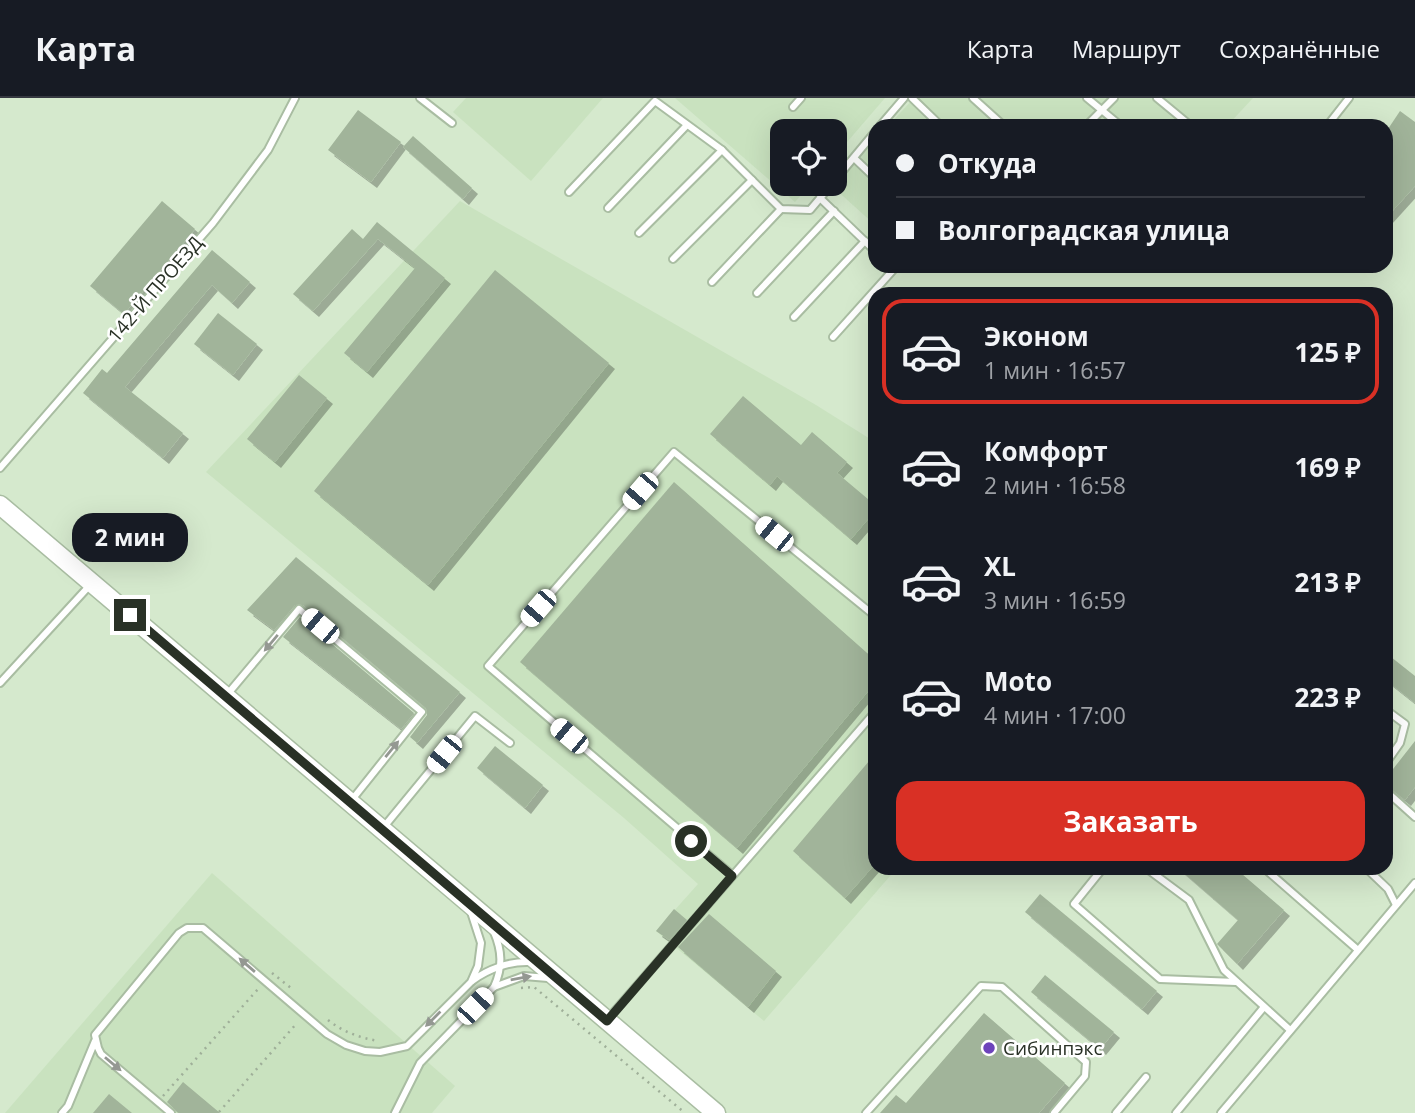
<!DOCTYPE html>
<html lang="ru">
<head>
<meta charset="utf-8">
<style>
	:root { --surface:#171b24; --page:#242831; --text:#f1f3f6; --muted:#9ea1a6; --line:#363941; --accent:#d93025 }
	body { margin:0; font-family:"Open Sans",sans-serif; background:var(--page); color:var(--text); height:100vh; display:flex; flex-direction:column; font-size:26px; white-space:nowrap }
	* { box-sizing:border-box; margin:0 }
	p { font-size:23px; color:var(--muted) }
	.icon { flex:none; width:38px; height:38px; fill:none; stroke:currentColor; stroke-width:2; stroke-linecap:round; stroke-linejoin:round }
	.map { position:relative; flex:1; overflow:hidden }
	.panel { position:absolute; left:868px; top:189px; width:525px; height:588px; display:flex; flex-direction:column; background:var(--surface); border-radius:21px; box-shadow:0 7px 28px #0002 }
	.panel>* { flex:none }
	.banner { position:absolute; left:868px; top:21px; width:525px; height:154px; border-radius:21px; box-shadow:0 7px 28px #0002; display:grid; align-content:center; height:154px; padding:0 28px; background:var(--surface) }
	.fabs { position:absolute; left:770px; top:21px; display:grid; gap:14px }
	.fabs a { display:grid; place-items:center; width:77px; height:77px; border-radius:14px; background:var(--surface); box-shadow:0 7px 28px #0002; font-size:35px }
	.end { position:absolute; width:32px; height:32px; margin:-16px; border:9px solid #293126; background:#fff; box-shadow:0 0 0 4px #fff }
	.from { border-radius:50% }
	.bubble { position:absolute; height:49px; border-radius:21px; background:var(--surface); box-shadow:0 7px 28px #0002; font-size:23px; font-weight:700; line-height:49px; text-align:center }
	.car { position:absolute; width:21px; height:42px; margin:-21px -10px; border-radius:9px; box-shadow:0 0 5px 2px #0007; background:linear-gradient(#fff 24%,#345 0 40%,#fff 0 76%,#345 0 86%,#fff 0) }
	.banner b { display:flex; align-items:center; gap:24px; height:66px; font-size:26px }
	.banner b+b { border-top:2px solid var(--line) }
	.banner i { width:18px; height:18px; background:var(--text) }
	ul { padding:12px 0 0; list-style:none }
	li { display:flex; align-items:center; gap:21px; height:105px; margin:0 14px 10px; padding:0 14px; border:4px solid transparent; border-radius:21px }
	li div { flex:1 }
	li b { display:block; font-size:26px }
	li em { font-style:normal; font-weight:700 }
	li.on { border-color:var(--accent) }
	li>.icon { width:63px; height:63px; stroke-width:1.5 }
	.button { display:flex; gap:14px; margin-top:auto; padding:14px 28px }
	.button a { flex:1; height:80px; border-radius:21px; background:var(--accent); color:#fff; font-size:28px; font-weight:700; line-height:80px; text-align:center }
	header { display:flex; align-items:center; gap:42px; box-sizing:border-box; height:98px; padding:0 35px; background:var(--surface); border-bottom:2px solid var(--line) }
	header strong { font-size:33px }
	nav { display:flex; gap:38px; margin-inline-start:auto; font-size:24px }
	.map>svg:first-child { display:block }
</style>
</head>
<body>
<header>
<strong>Карта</strong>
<nav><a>Карта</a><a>Маршрут</a><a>Сохранённые</a></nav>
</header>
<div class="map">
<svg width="1415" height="1015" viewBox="0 0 1415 1015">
	<defs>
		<filter id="shadow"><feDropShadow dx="6" dy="6" stdDeviation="0" flood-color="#0004"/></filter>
	</defs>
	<rect width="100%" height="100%" fill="#d5e9cd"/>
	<!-- built -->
	<g fill="#c9e2bf">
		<polygon points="466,0 603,0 531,83 453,14"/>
		<polygon points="675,0 885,0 835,58 835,33 782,33 782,86 811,86 795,104"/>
		<polygon points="914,0 1253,0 1227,28 888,28"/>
		<polygon points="875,42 875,127 833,89"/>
		<polygon points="460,103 816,307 875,344 875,770 897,770 764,923 656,833 698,786 624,720 206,374"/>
		<polygon points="212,775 455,988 432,1015 5,1015"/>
	</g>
	<!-- building -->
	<g fill="#a1b49a" filter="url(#shadow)">
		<polygon points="358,12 401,44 371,84 328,52"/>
		<polygon points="1400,13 1415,24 1415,88 1386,120 1386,34"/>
		<polygon points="413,38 472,90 463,101 403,49"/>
		<polygon points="162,103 195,131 124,216 90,188"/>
		<polygon points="377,124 445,180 367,274 344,255 415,170 378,141 313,213 293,196 352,131 363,141"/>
		<polygon points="212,152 250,184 232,205 212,187 125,289 183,335 163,360 83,295 102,271 107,275"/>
		<polygon points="495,172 609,265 428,487 314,393"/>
		<polygon points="218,215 257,246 233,277 194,246"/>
		<polygon points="299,277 327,300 275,364 247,341"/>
		<polygon points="743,298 801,347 812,334 847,364 837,375 875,407 875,413 851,441 777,378 770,387 710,336"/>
		<polygon points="674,384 875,562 875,585 737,750 520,564"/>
		<polygon points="296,459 460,594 417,645 410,639 427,617 426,610 303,507 295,507 274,532 247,512"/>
		<polygon points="300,519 414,615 401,631 283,539"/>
		<polygon points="1386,555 1415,578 1415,605 1386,582"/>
		<polygon points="1415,643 1415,689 1405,702 1386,687 1386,680"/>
		<polygon points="495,648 543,687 525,710 477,670"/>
		<polygon points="875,656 875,766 845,800 793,753"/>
		<polygon points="1178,770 1235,770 1284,812 1237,866 1217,846 1238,822"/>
		<polygon points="1040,796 1157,893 1142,911 1025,814"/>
		<polygon points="674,811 687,822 669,842 656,833"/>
		<polygon points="709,816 776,873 748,909 678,849"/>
		<polygon points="1045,877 1114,934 1100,951 1031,894"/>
		<polygon points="984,915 1065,985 1039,1015 880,1015 896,997 906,1005"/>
		<polygon points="183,984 220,1015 179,1015 176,1013 167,1004"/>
		<polygon points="109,996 132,1015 93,1015"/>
	</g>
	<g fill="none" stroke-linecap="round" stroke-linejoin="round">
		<!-- lane casing -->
		<g stroke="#a9bda2" stroke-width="10">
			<g id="lane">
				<polyline points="420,0 452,25"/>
				<polyline points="912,0 941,28"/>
				<polyline points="973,0 1004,28"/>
				<polyline points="1087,0 1121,28"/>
				<polyline points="1157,0 1191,28"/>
				<polyline points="793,9 801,0"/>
				<polyline points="880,28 904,0"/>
				<polyline points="1086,28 1114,0"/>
				<polyline points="1327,28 1349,0"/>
				<polyline points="854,60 875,80"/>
				<polyline points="835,82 875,34"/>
				<polyline points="569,94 655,3 722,52 781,111 810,112 832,86"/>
				<polyline points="820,100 875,153"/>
				<polyline points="608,110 687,27"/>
				<polyline points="639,135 722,52"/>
				<polyline points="673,161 752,82"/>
				<polyline points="712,184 781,111"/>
				<polyline points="757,195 834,113"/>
				<polyline points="794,219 865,143"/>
				<polyline points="833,239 894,171 891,168"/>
				<polyline points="0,370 213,125 268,52 295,0"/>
				<polyline points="0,585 91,486"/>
				<polyline points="226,598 299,511 422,614 351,703"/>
				<polyline points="1386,612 1405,626 1400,645 1386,665"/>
				<polyline points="1386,693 1415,719"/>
				<polyline points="383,730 475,618 510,645"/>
				<polyline points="1103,770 1074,806 1160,881 1236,884"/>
				<polyline points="1146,770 1189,802 1224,872 1290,932"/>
				<polyline points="1264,770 1358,852"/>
				<polyline points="1366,770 1388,791 1396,807"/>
				<polyline points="732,777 488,568 674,354 875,518"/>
				<path d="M472,883C488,871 510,863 530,864"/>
				<path d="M494,889C503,869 502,853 494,834"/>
				<polyline points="608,921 875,614"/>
				<polyline points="62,1015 68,1008 95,943"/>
				<polyline points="171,1015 101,956 98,950 95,937 179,835 187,830 203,830 327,936 346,947 365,953 380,954 407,948 471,884 478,868 481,845 471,814"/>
				<polyline points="395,1015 420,965 494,889 524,878 548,880"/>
				<polyline points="866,1015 981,888 1002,889 1086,964 1085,978 1054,1015"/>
				<polyline points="1116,1015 1146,979"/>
				<polyline points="1176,1015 1264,909"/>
				<polyline points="1221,1015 1415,785"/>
			</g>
		</g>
		<!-- secondary casing -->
		<g stroke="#a9bda2" stroke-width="21">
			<polyline id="secondary" points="0,407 716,1015"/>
		</g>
		<!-- path -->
		<g stroke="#9faf99" stroke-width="2.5" stroke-dasharray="2 5" stroke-linecap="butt">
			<polyline points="272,875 291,890"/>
			<polyline points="521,890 534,889 685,1015"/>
			<path d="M328,922C343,934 360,940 379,943"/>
			<polyline points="163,998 258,891"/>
			<polyline points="219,1014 297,925"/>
		</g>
		<!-- lane -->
		<use href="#lane" stroke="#fff" stroke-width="6"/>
		<!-- secondary -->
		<use href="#secondary" stroke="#fff" stroke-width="18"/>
	</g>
	<!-- one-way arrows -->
	<defs><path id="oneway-solid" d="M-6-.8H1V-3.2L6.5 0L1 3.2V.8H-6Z" transform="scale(1.75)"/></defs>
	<g fill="#949892">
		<use href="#oneway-solid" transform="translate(271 545) rotate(130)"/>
		<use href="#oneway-solid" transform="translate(392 651) rotate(-51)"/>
		<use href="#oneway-solid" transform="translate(247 867) rotate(-139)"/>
		<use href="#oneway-solid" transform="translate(521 880) rotate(-10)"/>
		<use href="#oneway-solid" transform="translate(433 921) rotate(135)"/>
		<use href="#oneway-solid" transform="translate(113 966) rotate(40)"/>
	</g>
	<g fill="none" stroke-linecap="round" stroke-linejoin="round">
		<!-- route -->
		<polyline stroke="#293126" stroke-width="9" points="130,517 607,923 732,778 691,743"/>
	</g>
	<!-- markers -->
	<circle fill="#6d43bb" stroke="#fff" stroke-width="2.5" cx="989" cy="950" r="7"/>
	<g text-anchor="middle" stroke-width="5" stroke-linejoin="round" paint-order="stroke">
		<!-- street labels -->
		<g font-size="19" fill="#293126" stroke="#fff">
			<text transform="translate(155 191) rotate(-49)" y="7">142-Й ПРОЕЗД</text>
		</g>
		<!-- poi labels -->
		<g font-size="19" fill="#293126" stroke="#fff" text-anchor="start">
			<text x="1003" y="957">Сибинпэкс</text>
		</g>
	</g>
</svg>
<div class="fabs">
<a><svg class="icon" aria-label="locate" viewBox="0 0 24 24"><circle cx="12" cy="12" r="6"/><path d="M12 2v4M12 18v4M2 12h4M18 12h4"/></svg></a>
</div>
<i class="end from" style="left:691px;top:743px"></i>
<i class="end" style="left:130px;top:517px"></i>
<div class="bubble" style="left:72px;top:415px;width:116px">2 мин</div>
<i class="car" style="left:640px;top:393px;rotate:221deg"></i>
<i class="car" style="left:774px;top:436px;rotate:309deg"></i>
<i class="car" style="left:538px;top:510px;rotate:221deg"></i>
<i class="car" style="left:320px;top:528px;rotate:310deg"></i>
<i class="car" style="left:569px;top:638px;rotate:310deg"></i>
<i class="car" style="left:444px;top:656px;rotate:219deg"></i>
<i class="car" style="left:475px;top:908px;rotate:44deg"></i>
<div class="banner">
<b><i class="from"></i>Откуда</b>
<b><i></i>Волгоградская улица</b>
</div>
<section class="panel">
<ul>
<li class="on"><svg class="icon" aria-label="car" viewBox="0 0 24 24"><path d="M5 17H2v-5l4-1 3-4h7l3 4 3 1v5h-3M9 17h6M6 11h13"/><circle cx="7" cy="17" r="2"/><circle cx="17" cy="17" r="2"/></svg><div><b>Эконом</b><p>1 мин · 16:57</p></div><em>125 ₽</em></li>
<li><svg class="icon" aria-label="car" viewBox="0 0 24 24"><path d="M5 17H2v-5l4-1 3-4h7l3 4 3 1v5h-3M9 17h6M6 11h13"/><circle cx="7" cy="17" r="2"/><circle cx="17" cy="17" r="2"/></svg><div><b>Комфорт</b><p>2 мин · 16:58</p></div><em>169 ₽</em></li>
<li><svg class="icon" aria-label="car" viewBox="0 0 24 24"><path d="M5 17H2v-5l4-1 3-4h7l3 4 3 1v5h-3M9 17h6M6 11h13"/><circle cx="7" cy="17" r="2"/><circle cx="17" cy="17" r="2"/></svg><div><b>XL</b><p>3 мин · 16:59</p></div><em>213 ₽</em></li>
<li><svg class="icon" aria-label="car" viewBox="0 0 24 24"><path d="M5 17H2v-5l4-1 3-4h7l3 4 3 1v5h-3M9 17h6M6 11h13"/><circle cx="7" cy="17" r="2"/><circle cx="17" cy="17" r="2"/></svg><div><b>Moto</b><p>4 мин · 17:00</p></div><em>223 ₽</em></li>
</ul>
<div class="button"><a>Заказать</a></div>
</section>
</div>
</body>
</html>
